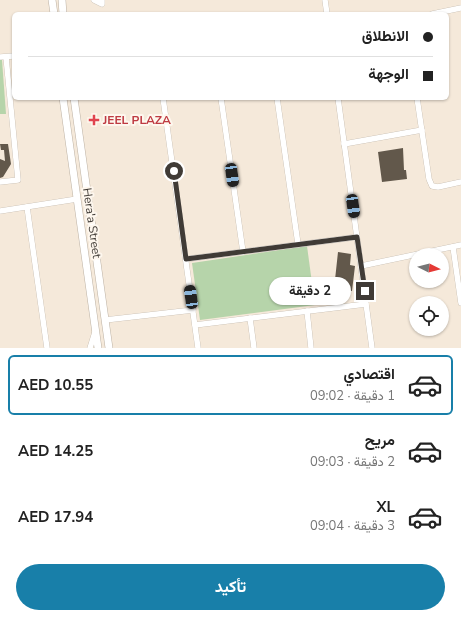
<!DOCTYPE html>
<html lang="ar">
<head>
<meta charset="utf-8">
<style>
	:root { --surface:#fff; --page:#f6f6f6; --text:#222; --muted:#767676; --line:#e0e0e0; --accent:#187fa9 }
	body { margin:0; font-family:"Nunito Sans",Vazirmatn,sans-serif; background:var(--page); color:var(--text); direction:rtl; height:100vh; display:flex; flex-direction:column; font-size:15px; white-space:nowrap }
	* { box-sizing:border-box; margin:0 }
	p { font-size:13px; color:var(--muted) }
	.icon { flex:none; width:22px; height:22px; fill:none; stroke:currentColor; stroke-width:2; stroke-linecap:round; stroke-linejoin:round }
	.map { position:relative; height:348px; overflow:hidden; direction:ltr }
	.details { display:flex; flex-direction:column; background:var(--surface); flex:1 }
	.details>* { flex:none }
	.top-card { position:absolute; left:12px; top:12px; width:437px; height:88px; border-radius:6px; box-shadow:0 1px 3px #0004; direction:rtl; display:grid; align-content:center; height:88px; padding:0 16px; background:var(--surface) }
	.needle { width:26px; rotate:96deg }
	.controls { position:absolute; left:409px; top:248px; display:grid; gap:8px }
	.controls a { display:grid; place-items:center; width:40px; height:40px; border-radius:50%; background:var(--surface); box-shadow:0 1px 3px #0004; font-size:20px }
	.end { position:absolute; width:18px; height:18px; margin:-9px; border:5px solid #403b36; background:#fff; box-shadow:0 0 0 2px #fff }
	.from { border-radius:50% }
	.bubble { position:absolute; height:28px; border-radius:14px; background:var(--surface); box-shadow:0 1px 3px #0004; font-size:13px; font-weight:700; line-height:28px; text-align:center; direction:rtl }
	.car { position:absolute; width:12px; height:24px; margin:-12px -6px; border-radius:5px; box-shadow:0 0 3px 1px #0007; background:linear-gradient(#222 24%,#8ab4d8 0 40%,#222 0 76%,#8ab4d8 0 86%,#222 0) }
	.top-card b { display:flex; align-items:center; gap:14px; height:38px; font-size:15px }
	.top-card b+b { border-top:1px solid var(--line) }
	.top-card i { width:10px; height:10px; background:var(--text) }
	ul { padding:7px 0 0; list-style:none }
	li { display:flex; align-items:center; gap:12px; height:60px; margin:0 8px 6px; padding:0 8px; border:2px solid transparent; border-radius:6px }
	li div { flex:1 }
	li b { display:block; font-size:15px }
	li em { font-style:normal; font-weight:700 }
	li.selected { border-color:var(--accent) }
	li>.icon { width:36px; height:36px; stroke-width:1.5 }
	.primary-button { display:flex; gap:8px; margin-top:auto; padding:8px 16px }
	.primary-button a { flex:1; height:46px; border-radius:24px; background:var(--accent); color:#fff; font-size:16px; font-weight:700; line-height:46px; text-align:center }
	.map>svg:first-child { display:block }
</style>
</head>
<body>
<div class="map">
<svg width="461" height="348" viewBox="0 0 461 348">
	<rect width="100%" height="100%" fill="#f5e9da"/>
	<!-- green -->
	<g fill="#b6d4aa">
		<polygon points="0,60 2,60 6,114 0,114"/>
		<polygon points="307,246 315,305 200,320 192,263"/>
	</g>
	<!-- building -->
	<g fill="#62584b">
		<polygon points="0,144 8,144 11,164 3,177 0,178 0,159 5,161 4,150 1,150"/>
		<polygon points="403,148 404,170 406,170 407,179 382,182 378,152"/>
		<polygon points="338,252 351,254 350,265 355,266 352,291 334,289"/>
	</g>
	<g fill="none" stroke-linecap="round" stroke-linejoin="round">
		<!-- minor casing -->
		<g stroke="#bcb1a3" stroke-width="6">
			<g id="minor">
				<polyline points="94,0 102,4 102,0"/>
				<polyline points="325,0 327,14"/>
				<polyline points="432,14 461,8"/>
				<polyline points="0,57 14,56"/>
				<polyline points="163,98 198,348"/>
				<polyline points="221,98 243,252"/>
				<polyline points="277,98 298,244"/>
				<polyline points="338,98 372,348"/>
				<polyline points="417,98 429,179 432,186 438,187 461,182"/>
				<polyline points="344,144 422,130"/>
				<polyline points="0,182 18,180 6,57"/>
				<polyline points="27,207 47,348"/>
				<polyline points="0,211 77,199"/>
				<polyline points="453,247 461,303"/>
				<polyline points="186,259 357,237"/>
				<polyline points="361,266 461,245"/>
				<polyline points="307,311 311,348"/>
				<polyline points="250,318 254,348"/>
				<polyline points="105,320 193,310"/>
				<polyline points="195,325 366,304"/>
				<polyline points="90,348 95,332"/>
			</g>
		</g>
		<!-- major casing -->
		<g stroke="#bcb1a3" stroke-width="8">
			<g id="major">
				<polyline points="52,0 54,14"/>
				<polyline points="62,0 63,14"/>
				<polyline points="63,98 98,348"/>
				<polyline points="74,98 109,348"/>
			</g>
		</g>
		<!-- minor -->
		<use href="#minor" stroke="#fff" stroke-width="5.5"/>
		<!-- major -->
		<use href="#major" stroke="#fff" stroke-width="7"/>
	</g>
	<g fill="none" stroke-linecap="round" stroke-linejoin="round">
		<!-- route -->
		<polyline stroke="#403b36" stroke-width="5" points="174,171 186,259 357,237 365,291"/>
	</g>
	<!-- markers -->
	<path fill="#e0444e" stroke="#fef7ee" stroke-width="1.5" d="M92 114h4v4h4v4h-4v4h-4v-4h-4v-4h4z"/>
	<g text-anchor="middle" stroke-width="4" stroke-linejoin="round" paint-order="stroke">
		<!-- health labels -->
		<g font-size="12" font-weight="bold" fill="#be3a42" stroke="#fef7ee" text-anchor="start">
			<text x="103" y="124">JEEL PLAZA</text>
		</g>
		<!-- street labels -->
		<g font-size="12" fill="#403b36" stroke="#fef7ee">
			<text transform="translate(92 223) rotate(82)" y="4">Hera'a Street</text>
		</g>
	</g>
</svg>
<div class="controls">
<a><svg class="needle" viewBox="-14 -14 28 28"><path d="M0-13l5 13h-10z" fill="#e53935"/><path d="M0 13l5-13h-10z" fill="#767676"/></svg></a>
<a><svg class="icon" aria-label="locate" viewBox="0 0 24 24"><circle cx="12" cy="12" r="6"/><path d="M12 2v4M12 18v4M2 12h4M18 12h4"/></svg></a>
</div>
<i class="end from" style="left:174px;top:171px"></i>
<i class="end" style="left:365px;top:291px"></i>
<div class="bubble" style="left:269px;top:277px;width:82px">2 دقيقة</div>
<i class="car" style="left:232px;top:175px;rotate:172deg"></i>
<i class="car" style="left:353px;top:206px;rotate:172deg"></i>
<i class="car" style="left:191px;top:297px;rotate:352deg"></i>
<div class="top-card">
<b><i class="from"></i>الانطلاق</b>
<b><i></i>الوجهة</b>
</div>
</div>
<section class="details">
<ul>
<li class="selected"><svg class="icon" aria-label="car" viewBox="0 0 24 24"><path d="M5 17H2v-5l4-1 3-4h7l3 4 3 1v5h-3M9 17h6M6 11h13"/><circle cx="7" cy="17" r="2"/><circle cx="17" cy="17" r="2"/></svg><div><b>اقتصادي</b><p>1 دقيقة · 09:02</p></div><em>AED 10.55</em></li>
<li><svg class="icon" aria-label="car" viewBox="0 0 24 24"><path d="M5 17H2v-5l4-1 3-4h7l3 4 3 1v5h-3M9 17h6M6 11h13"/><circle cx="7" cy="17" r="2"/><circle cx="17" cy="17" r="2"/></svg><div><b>مريح</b><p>2 دقيقة · 09:03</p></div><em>AED 14.25</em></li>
<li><svg class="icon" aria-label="car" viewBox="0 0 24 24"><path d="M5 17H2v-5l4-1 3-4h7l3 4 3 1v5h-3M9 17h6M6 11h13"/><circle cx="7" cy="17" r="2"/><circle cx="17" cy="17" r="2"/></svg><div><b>XL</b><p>3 دقيقة · 09:04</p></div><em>AED 17.94</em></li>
</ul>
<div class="primary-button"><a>تأكيد</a></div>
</section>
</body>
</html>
